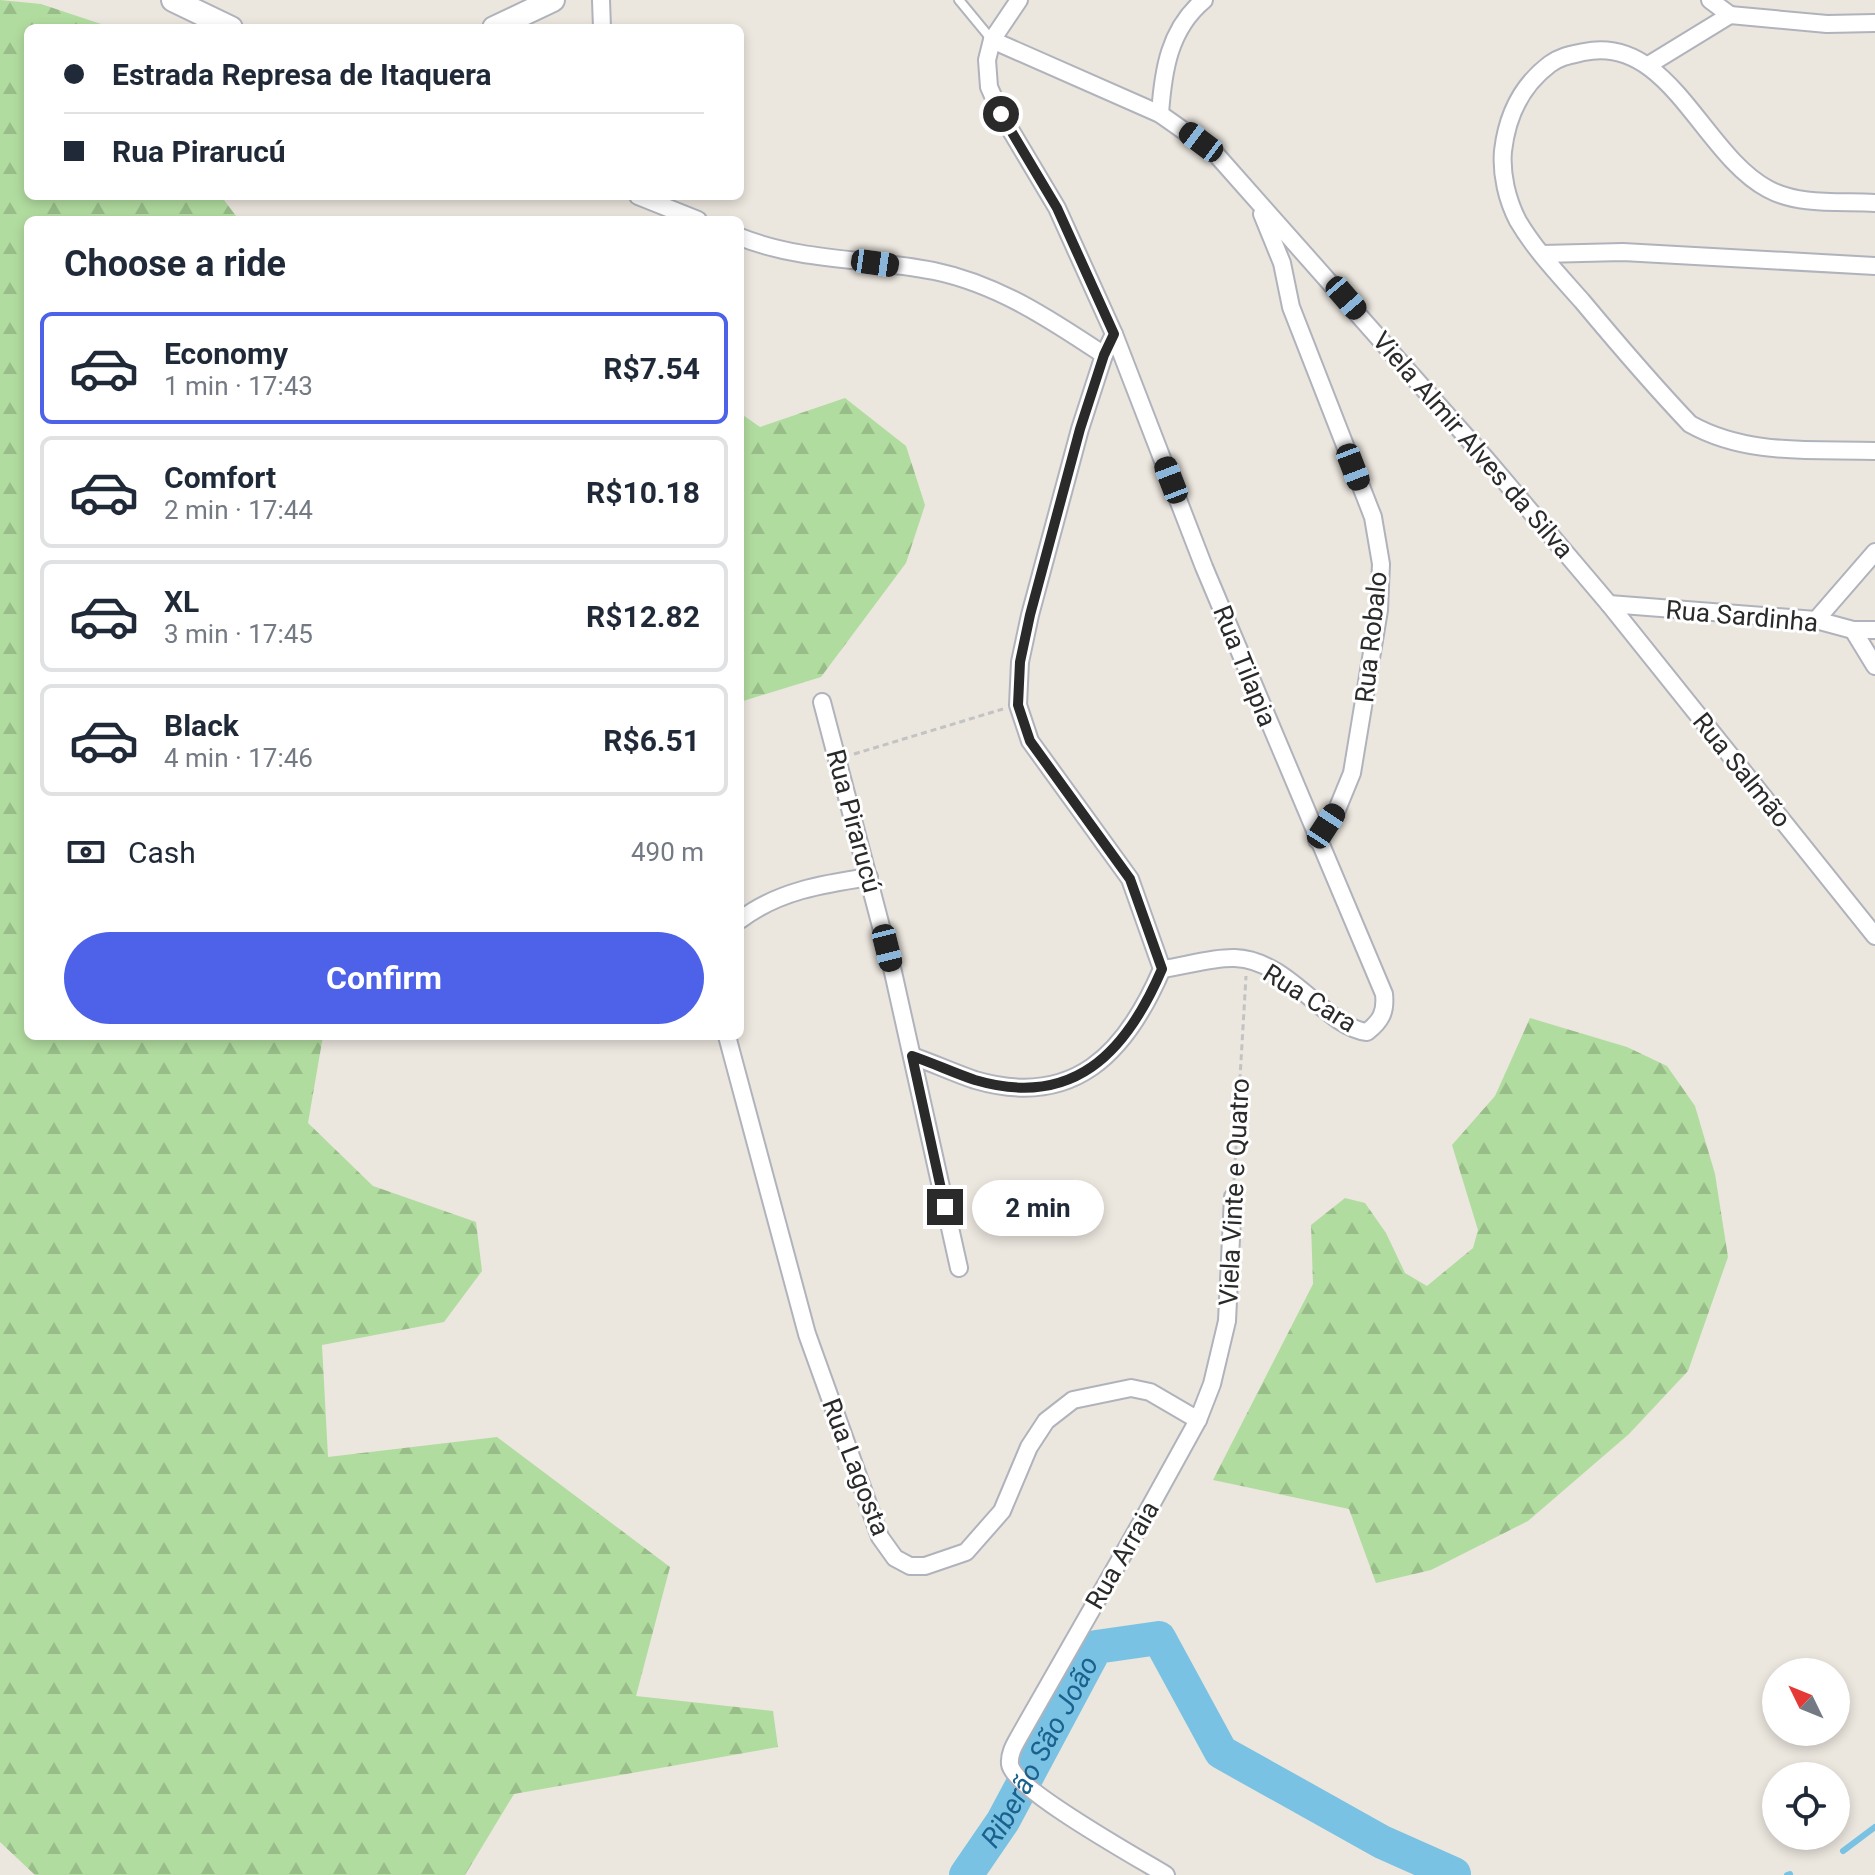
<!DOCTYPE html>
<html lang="en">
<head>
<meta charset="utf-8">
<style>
	:root { --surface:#fff; --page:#f2f2f3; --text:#1f2937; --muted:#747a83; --line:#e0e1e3; --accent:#4d62e9 }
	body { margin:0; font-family:Roboto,sans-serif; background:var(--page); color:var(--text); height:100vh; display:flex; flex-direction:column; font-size:30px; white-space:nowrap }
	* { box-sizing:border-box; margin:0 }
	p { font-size:26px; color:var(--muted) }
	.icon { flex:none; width:44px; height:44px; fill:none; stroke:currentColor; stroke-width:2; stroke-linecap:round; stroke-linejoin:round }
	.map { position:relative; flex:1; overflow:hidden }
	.drawer { position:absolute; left:24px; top:216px; width:720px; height:824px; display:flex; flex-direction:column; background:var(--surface); border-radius:12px; box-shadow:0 4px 12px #0003 }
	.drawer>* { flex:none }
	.guide { position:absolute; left:24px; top:24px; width:720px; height:176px; border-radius:12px; box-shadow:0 4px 12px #0003; display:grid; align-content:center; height:176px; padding:0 40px; background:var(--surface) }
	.needle { width:52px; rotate:313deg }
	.buttons { position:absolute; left:1762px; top:1658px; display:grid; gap:16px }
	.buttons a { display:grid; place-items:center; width:88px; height:88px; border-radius:50%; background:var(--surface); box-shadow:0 4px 12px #0003; font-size:40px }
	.end { position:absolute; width:36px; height:36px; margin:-18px; border:10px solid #2a2a2a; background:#fff; box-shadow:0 0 0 4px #fff }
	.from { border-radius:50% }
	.bubble { position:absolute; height:56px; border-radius:28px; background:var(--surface); box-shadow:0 4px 12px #0003; font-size:26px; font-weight:700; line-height:56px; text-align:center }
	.car { position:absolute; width:24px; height:48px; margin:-24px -12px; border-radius:10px; box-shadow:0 0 6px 2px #0007; background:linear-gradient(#222 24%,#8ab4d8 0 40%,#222 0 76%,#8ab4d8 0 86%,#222 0) }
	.guide b { display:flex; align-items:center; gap:28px; height:76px; font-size:30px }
	.guide b+b { border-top:2px solid var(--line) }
	.guide i { width:20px; height:20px; background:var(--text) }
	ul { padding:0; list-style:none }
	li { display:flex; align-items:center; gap:24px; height:112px; margin:0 16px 12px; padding:0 24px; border:4px solid var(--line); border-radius:12px }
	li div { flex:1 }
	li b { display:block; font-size:30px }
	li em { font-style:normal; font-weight:700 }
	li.on { border-color:var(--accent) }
	li>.icon { width:72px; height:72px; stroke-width:1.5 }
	h2 { padding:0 40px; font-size:36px; line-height:96px }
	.pay { display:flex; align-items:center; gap:20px; height:88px; padding:0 40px; font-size:30px }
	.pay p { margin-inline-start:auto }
	.primary-button { display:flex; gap:16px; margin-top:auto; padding:16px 40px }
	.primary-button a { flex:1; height:92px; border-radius:48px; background:var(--accent); color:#fff; font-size:32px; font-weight:700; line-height:92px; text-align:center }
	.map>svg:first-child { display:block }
</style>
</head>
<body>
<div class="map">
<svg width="1875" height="1875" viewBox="0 0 1875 1875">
	<defs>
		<pattern id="forest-firs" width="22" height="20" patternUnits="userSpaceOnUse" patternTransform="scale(2)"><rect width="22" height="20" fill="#b1dc9f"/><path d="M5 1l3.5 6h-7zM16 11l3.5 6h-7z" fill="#98bd89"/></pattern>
	</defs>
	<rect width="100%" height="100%" fill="#ebe6de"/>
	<!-- forest -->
	<g fill="url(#forest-firs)">
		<polygon points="0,0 41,4 113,28 28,28 28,196 221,196 239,220 28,220 28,1036 323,1036 308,1123 373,1186 476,1222 482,1271 444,1322 322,1345 328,1457 497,1437 670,1567 636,1696 773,1711 778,1747 514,1794 465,1875 35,1875 0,1842"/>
		<polygon points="845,398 906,446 925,505 906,563 821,677 740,702 740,413 760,427"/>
		<polygon points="1530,1018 1627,1047 1667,1066 1695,1106 1715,1174 1728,1257 1688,1371 1629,1434 1528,1521 1431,1570 1376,1583 1349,1509 1213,1480 1313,1284 1311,1225 1345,1198 1365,1203 1386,1233 1405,1273 1427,1286 1473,1248 1478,1230 1452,1145 1495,1096"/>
	</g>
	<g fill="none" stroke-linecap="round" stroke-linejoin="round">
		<!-- stream -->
		<g stroke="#7ac2e3" stroke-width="6">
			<polyline points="1843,1851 1875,1827"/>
			<polyline points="1787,1875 1790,1874"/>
		</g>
		<!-- river -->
		<path stroke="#7ac2e3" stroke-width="34" id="s1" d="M966,1875L1003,1821L1096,1647L1159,1638L1221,1752L1382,1842L1454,1874"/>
		<!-- lane casing -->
		<g stroke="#b1b3bc" stroke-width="12">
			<polyline id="lane" points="959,0 992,40"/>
		</g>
		<!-- street casing -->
		<g stroke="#b1b3bc" stroke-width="20">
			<g id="street">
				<polyline points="601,0 602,28"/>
				<path d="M1019,0L992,40L987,60L989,87L1001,114L1057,208L1114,334L1204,567L1384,994C1386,1012 1381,1021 1367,1032C1325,1027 1290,960 1235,958C1212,957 1186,966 1162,969"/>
				<polyline points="1710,0 1730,15"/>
				<polyline points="1730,15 1827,24 1875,23"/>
				<polyline points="992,40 1160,114 1214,152 1486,459 1609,604 1875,936"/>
				<polyline points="1650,64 1730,15"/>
				<path d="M1160,114C1163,71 1169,29 1204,0"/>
				<polyline points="638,196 698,220"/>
				<path d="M1875,203C1841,201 1799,206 1768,189C1702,154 1669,34 1584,52C1571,55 1561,56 1550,64C1522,85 1507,116 1503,151C1501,174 1507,200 1518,221C1535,250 1560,276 1582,301C1617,343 1652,384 1690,424C1747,456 1811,449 1875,451"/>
				<polyline points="1262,214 1282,263 1291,307 1373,517 1381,564 1379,610 1352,773 1336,812 1317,840"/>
				<path d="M740,237C803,262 868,258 934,271C997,284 1050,319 1104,355"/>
				<polyline points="1542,254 1623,252 1875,266"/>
				<polyline points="1609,604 1816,620 1853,630 1875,630"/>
				<polyline points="1816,620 1875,552"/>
				<polyline points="1853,630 1875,666"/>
				<polyline points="822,702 893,972 959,1268"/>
				<path d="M740,920C778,891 823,884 869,877"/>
				<polyline points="727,1036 807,1334 880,1537 895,1558 910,1566 925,1566 966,1552 1002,1511 1029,1447 1046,1421 1073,1400 1131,1388 1150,1392 1198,1420"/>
				<path d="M912,1056C933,1063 954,1073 975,1080C1074,1109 1126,1053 1162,969L1130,879L1030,741L1018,705L1020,662L1030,615L1080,429L1104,355L1114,334"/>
				<path d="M1166,1875C1140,1859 1013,1789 1010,1764C1009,1753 1015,1744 1020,1735L1145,1516L1198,1420L1212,1384L1227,1321L1233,1197"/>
			</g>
		</g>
		<!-- secondary casing -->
		<g stroke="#b1b3bc" stroke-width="26">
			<g id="secondary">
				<polyline points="173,0 231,28"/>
				<polyline points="494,28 553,0"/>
			</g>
		</g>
		<!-- path -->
		<g stroke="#c3c3c3" stroke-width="3" stroke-dasharray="6 4" stroke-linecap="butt">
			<polyline points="854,754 1003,709"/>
			<polyline points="1234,1180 1246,976"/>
		</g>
		<!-- lane -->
		<use href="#lane" stroke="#fff" stroke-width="8"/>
		<!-- street -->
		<use href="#street" stroke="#fff" stroke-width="16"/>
		<!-- secondary -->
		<use href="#secondary" stroke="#fff" stroke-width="22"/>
	</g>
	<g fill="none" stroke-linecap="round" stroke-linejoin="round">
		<!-- route -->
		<path stroke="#2a2a2a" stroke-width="10" d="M945,1207L912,1056C933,1063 954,1073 975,1080C1073,1109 1126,1053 1162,969L1130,879L1030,741L1018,705L1020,662L1030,615L1080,429L1104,355L1114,334L1057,208L1001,114"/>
	</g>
	<g text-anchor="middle" stroke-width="6" stroke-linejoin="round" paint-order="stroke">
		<!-- street labels -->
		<g font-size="26" fill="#2a2a2a" stroke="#fff">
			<text transform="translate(1473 445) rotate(49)" y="9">Viela Almir Alves da Silva</text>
			<text transform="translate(1742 616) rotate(5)" y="9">Rua Sardinha</text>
			<text transform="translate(1371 637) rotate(-84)" y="9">Rua Robalo</text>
			<text transform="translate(1245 666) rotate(68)" y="9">Rua Tilapia</text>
			<text transform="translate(1742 770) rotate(51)" y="9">Rua Salmão</text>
			<text transform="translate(854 821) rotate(75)" y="9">Rua Pirarucú</text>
			<text transform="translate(1310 998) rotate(32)" y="9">Rua Cara</text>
			<text transform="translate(1234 1192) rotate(-87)" y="9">Viela Vinte e Quatro</text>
			<text transform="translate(856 1467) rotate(69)" y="9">Rua Lagosta</text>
			<text transform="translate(1122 1555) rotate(-60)" y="9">Rua Arraia</text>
		</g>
		<!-- water labels -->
		<g font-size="28" font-style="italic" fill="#1a618e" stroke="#fff">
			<text dy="10" stroke="none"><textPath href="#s1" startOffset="144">Riberão São João</textPath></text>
		</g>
	</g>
</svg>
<div class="buttons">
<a><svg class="needle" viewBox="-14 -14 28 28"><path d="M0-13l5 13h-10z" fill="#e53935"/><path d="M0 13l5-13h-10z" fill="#747a83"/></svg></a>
<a><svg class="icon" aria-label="locate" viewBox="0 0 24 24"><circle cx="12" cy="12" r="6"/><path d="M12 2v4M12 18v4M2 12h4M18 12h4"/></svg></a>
</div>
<i class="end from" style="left:1001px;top:114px"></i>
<i class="end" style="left:945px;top:1207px"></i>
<div class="bubble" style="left:972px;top:1180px;width:132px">2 min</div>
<i class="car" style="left:1201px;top:142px;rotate:307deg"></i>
<i class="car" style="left:875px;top:263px;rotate:98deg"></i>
<i class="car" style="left:1346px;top:298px;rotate:139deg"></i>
<i class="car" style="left:1353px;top:467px;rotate:159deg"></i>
<i class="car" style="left:1171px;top:480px;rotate:339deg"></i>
<i class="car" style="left:1326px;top:826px;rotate:33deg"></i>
<i class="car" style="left:887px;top:948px;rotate:166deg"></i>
<div class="guide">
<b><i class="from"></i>Estrada Represa de Itaquera</b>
<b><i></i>Rua Pirarucú</b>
</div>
<section class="drawer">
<h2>Choose a ride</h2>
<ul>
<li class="on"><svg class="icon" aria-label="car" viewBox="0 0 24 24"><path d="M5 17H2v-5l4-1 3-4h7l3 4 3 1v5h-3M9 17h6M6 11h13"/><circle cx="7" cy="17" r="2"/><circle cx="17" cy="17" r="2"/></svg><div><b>Economy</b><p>1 min · 17:43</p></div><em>R$7.54</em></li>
<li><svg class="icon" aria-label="car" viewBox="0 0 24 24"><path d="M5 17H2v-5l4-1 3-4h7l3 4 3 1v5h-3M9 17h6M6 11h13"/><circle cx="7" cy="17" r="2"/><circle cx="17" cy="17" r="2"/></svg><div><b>Comfort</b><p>2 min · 17:44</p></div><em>R$10.18</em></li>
<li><svg class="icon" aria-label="car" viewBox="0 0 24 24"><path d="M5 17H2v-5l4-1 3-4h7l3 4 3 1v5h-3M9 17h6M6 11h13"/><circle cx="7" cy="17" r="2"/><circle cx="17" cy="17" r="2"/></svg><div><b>XL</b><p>3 min · 17:45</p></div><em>R$12.82</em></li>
<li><svg class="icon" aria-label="car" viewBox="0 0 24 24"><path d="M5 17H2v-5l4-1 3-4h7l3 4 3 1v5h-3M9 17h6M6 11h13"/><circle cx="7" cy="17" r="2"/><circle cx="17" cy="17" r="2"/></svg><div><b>Black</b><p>4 min · 17:46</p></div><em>R$6.51</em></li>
</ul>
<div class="pay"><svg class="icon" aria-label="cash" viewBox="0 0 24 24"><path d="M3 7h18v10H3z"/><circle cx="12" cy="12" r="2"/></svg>Cash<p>490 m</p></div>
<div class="primary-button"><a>Confirm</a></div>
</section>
</div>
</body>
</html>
